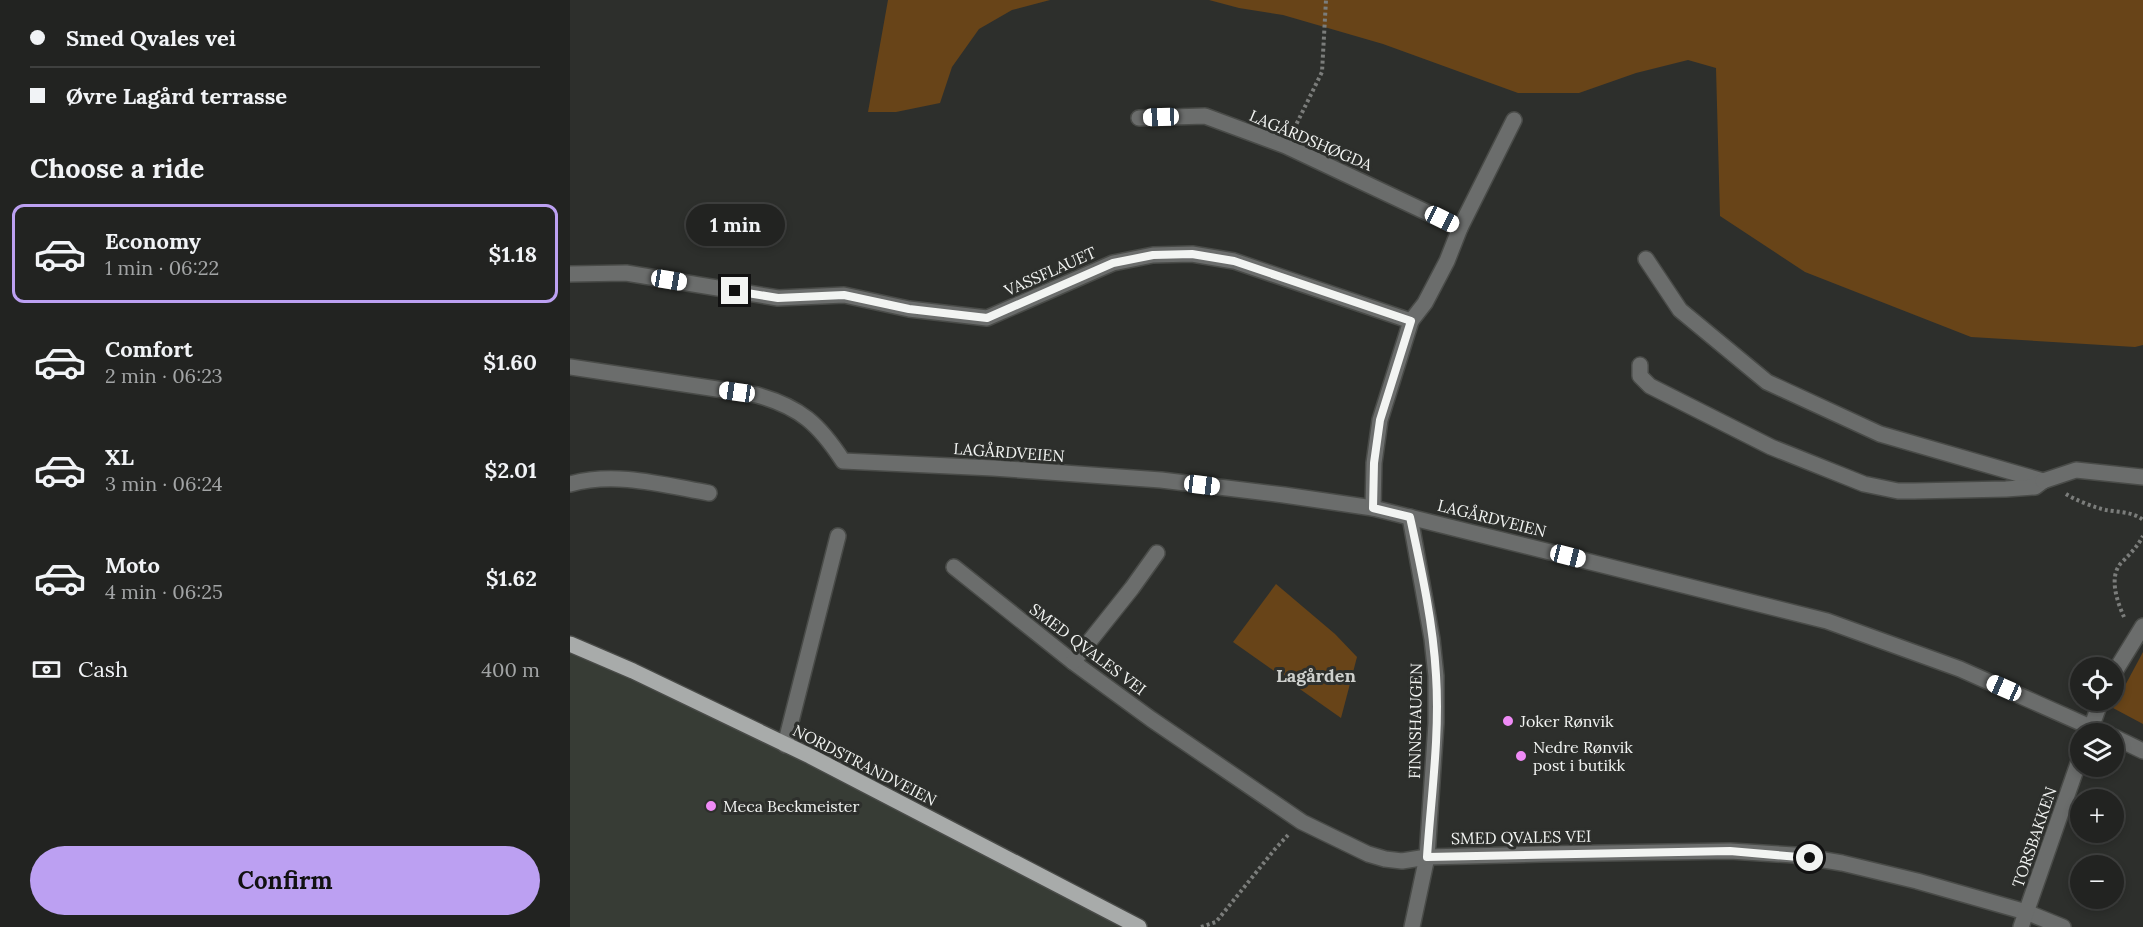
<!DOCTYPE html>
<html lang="en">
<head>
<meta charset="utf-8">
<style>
	:root { --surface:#222321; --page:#2a2b2a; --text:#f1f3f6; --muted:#a2a4a5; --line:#3f403f; --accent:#bca0f2 }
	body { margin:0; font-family:Lora,serif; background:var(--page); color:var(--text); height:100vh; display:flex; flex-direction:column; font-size:22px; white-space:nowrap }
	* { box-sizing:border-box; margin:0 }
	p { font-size:20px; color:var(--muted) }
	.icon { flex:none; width:33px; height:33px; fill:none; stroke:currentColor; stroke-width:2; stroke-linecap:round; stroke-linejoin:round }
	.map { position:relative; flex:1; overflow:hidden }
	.sheet { display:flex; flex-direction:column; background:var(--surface); width:570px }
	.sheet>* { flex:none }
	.banner { display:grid; align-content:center; height:132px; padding:0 30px; background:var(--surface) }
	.buttons { position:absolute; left:1500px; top:657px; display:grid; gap:12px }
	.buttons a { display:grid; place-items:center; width:54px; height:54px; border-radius:50%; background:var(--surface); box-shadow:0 3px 9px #0003,0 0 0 2px var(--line); font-size:30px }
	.end { position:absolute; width:27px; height:27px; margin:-14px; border:8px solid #f2f4f2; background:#111; box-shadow:0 0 0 3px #111 }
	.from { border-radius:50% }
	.bubble { position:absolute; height:42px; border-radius:21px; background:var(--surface); box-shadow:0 3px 9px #0003,0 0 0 2px var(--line); font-size:20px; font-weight:800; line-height:42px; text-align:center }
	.car { position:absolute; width:18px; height:36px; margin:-18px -9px; border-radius:8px; box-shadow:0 0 4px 2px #0007; background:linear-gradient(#fff 24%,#345 0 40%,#fff 0 76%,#345 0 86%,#fff 0) }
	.banner b { display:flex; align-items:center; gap:21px; height:57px; font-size:22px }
	.banner b+b { border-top:2px solid var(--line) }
	.banner i { width:15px; height:15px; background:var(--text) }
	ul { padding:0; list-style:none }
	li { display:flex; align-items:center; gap:18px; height:99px; margin:0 12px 9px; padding:0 18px; border:3px solid transparent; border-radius:12px }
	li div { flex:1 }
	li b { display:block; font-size:22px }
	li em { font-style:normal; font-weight:800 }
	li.on { border-color:var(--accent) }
	li>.icon { width:54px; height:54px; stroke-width:1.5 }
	h2 { padding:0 30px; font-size:27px; line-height:72px }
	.pay { display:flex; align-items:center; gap:15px; height:66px; padding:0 30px; font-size:22px }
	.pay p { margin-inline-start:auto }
	.cta { display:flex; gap:12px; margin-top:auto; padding:12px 30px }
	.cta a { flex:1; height:69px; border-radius:36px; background:var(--accent); color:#111; font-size:24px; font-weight:800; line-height:69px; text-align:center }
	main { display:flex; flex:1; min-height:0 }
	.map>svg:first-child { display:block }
</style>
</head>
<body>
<main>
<section class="sheet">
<div class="banner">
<b><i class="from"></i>Smed Qvales vei</b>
<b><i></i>Øvre Lagård terrasse</b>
</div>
<h2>Choose a ride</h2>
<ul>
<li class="on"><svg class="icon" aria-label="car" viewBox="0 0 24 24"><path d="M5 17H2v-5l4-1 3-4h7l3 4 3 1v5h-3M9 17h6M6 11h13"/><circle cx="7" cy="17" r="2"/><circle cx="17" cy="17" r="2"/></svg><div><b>Economy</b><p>1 min · 06:22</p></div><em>$1.18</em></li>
<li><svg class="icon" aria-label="car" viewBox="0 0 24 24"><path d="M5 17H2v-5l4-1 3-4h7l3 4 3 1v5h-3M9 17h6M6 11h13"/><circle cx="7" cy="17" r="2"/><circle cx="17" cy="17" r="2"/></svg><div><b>Comfort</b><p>2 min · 06:23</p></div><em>$1.60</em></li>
<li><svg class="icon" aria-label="car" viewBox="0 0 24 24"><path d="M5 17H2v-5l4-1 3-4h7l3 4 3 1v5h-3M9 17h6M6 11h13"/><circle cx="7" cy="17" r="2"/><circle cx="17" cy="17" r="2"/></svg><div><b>XL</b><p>3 min · 06:24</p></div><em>$2.01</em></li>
<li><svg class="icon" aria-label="car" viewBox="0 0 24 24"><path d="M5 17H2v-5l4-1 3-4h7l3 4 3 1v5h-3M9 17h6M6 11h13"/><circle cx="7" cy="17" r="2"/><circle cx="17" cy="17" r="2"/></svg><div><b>Moto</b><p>4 min · 06:25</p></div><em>$1.62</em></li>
</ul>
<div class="pay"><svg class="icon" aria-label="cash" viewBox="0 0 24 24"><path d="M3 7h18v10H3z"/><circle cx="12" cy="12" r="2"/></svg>Cash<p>400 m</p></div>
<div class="cta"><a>Confirm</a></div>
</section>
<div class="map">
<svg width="1573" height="927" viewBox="0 0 1573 927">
	<rect width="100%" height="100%" fill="#2d2f2c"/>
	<!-- built -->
	<polygon fill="#373c35" points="0,638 567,927 0,927"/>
	<!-- green -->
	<g fill="#684418">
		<polygon points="318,0 480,0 442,10 409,29 382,67 370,103 326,112 298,112"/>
		<polygon points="639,0 1573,0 1573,345 1565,347 1401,337 1235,272 1150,216 1146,68 1118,60 1066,73 1009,93 948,93 813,44 713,15 669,8"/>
		<polygon points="706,584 765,634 787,657 771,718 663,642"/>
		<polygon points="1573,652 1573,724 1543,708"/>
	</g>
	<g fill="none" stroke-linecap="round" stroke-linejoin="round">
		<!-- lane casing -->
		<g stroke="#494b48" stroke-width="18">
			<g id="lane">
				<polyline points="1076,259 1110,310 1197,382 1310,434 1473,481"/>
				<polyline points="1070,365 1070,376 1080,386 1201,447 1294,484 1328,491 1344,491 1436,489 1465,487 1473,481"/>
			</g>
		</g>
		<!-- street casing -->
		<g stroke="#494b48" stroke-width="18">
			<g id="street">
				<polyline points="569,118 635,116 716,146 890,228"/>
				<polyline points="0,274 56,273 208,298 274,295 339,309 417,318 543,263 583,255 622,254 664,261 841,321"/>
				<path d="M0,367L187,395C230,407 249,424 273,461L423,468L591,480L714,495L803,508L1257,621L1390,669L1536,734"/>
				<polyline points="1473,481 1506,470 1573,477"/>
				<path d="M0,484C45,471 94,485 139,493"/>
				<polyline points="803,508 804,463 810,420 841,321 855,303 877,261 890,228 944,120"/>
				<polyline points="840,517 862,639 866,676 866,723 857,857 842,927"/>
				<polyline points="384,567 503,662 581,719 732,822 798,854 815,859 832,861 857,857 972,854 1160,851 1224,855 1272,863 1347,881 1456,912 1493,927"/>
				<polyline points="503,662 562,588 587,553"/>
				<polyline points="1544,673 1573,626"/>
				<polyline points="1519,734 1531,700"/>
				<polyline points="1544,737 1573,751"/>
				<polyline points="215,745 268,536"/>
				<polyline points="1451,927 1510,758"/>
			</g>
		</g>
		<!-- primary casing -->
		<g stroke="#494b48" stroke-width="18">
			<polyline id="primary" points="0,644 63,671 240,756 569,927"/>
		</g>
		<!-- path -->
		<g stroke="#7b7d7b" stroke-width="4" stroke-dasharray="3 3" stroke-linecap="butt">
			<polyline points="724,129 752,72 756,0"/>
			<path d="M1496,494C1505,500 1526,508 1536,510C1548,512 1564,512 1573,520"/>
			<path d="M1554,617C1547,601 1538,576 1552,562C1561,553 1567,547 1573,536"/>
			<polyline points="631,927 646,922 705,849 718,835"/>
		</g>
		<!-- lane -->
		<use href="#lane" stroke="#6b6d6c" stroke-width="15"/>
		<!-- street -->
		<use href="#street" stroke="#6b6d6c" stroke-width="15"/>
		<!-- primary -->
		<use href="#primary" stroke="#a8abaa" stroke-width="15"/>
	</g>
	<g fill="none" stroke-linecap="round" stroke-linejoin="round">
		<!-- route -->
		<path stroke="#f2f4f2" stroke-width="8" d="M165,291L208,298L274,295L339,309L417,318L543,263L583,255L622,254L664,261L841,321L810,420L804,463L803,508L840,517C851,568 863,622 866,675C870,735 861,797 857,857L1160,851L1240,858"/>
	</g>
	<!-- markers -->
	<g fill="#ef8bf6" stroke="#2d2f2c" stroke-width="2">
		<circle cx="938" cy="721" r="6"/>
		<circle cx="951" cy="756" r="6"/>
		<circle cx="141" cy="806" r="6"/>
	</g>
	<g text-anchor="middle" stroke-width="6" stroke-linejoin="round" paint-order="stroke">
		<!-- street labels -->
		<g font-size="16" fill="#f2f4f2" stroke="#2d2f2c">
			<text transform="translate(741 140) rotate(23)" y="6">LAGÅRDSHØGDA</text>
			<text transform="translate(480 271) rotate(-24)" y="6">VASSFLAUET</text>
			<text transform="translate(439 452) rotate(4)" y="6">LAGÅRDVEIEN</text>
			<text transform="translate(922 518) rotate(14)" y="6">LAGÅRDVEIEN</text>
			<text transform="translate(518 649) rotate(37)" y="6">SMED QVALES VEI</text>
			<text transform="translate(845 721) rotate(-89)" y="6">FINNSHAUGEN</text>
			<text transform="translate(295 765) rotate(27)" y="6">NORDSTRANDVEIEN</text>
			<text transform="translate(951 837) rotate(-1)" y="6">SMED QVALES VEI</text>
			<text transform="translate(1464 837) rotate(-71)" y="6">TORSBAKKEN</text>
		</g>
		<!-- poi labels -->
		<g font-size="16" fill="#f2f4f2" stroke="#2d2f2c" text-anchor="start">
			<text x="950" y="727">Joker Rønvik</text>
			<text x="963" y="753">Nedre Rønvik<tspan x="963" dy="18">post i butikk</tspan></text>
			<text x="153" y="812">Meca Beckmeister</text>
		</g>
		<!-- neighbourhood labels -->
		<g font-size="18" font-weight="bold" fill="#ced0cd" stroke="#2d2f2c">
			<text x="746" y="682">Lagården</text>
		</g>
	</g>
</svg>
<div class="buttons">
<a><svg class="icon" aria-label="locate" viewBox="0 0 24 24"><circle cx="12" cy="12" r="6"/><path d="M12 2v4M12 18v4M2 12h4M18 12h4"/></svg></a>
<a><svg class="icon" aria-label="layers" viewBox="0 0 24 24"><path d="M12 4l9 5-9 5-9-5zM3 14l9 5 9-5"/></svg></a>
<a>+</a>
<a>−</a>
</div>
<i class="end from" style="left:1240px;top:858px"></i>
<i class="end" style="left:165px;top:291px"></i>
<div class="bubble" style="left:116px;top:204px;width:99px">1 min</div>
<i class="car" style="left:591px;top:117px;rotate:268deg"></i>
<i class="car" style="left:872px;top:219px;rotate:116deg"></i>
<i class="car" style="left:99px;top:280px;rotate:99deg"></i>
<i class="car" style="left:167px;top:392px;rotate:278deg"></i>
<i class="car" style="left:632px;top:485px;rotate:97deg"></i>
<i class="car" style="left:998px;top:556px;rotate:104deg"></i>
<i class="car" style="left:1434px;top:688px;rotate:294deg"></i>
</div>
</main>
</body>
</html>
